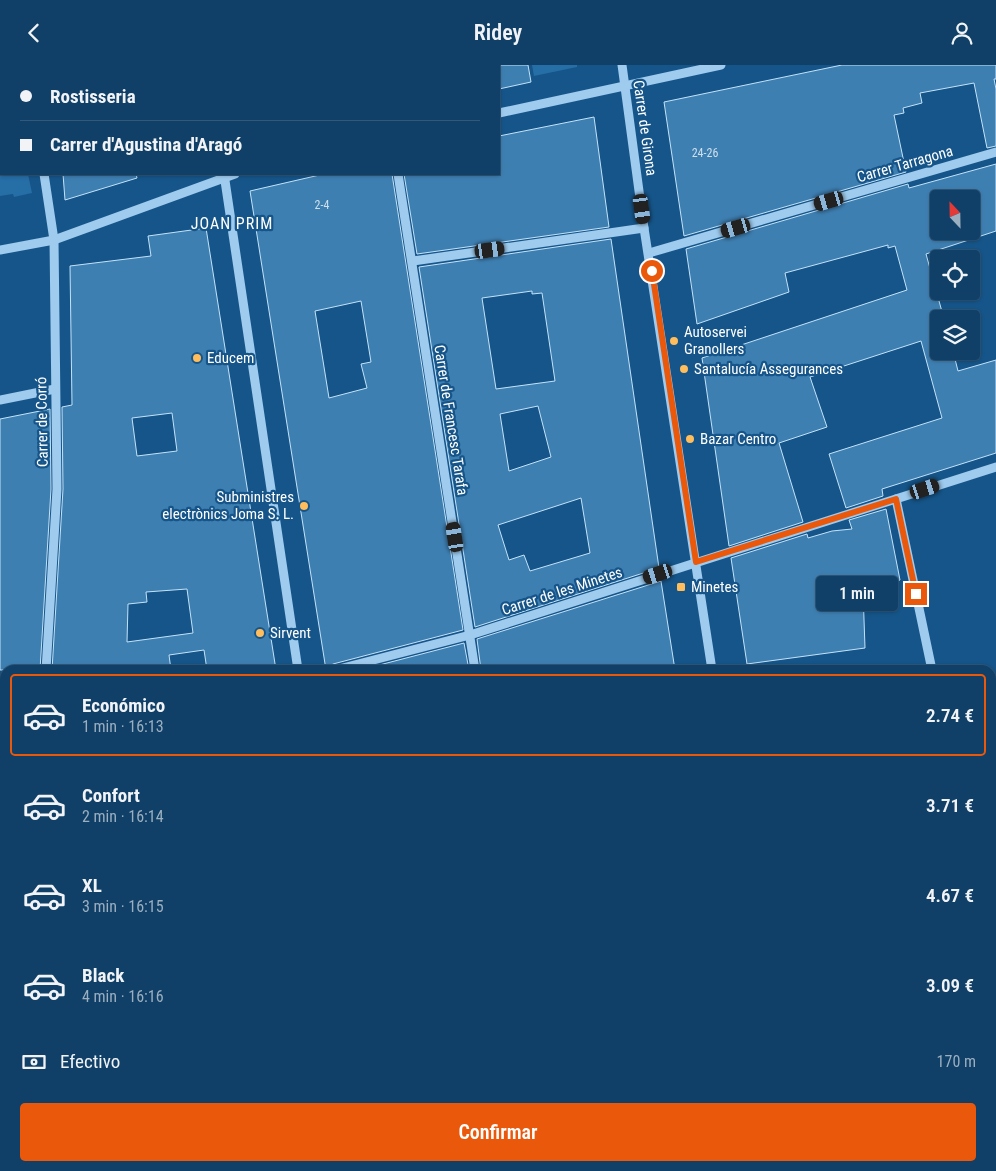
<!DOCTYPE html>
<html lang="es">
<head>
<meta charset="utf-8">
<style>
	:root { --surface:#104067; --page:#19476d; --text:#f1f3f6; --muted:#9cafc0; --line:#30597b; --accent:#ea580c }
	body { margin:0; font-family:"Roboto Condensed",sans-serif; background:var(--page); color:var(--text); height:100vh; display:flex; flex-direction:column; font-size:19px; white-space:nowrap }
	* { box-sizing:border-box; margin:0 }
	p { font-size:16px; color:var(--muted) }
	.icon { flex:none; width:28px; height:28px; fill:none; stroke:currentColor; stroke-width:2; stroke-linecap:round; stroke-linejoin:round }
	.map { position:relative; flex:1; overflow:hidden }
	.sheet { position:absolute; left:0px; top:600px; width:996px; height:506px; display:flex; flex-direction:column; background:var(--surface); border-radius:15px 15px 0 0; box-shadow:0 1px 4px #0004,0 0 0 1px var(--line) }
	.sheet>* { flex:none }
	.guide { position:absolute; left:0px; top:0px; width:500px; height:110px; box-shadow:0 1px 4px #0004,0 0 0 1px var(--line); display:grid; align-content:center; height:110px; padding:0 20px; background:var(--surface) }
	.needle { width:32px; rotate:338deg }
	.controls { position:absolute; left:930px; top:125px; display:grid; gap:10px }
	.controls a { display:grid; place-items:center; width:50px; height:50px; border-radius:5px; background:var(--surface); box-shadow:0 1px 4px #0004,0 0 0 1px var(--line); font-size:25px }
	.end { position:absolute; width:22px; height:22px; margin:-11px; border:6px solid #ea580c; background:#fff; box-shadow:0 0 0 2px #fff }
	.from { border-radius:50% }
	.bubble { position:absolute; height:35px; border-radius:5px; background:var(--surface); box-shadow:0 1px 4px #0004,0 0 0 1px var(--line); font-size:16px; font-weight:600; line-height:35px; text-align:center }
	.car { position:absolute; width:15px; height:30px; margin:-15px -8px; border-radius:6px; box-shadow:0 0 4px 1px #0007; background:linear-gradient(#222 24%,#8ab4d8 0 40%,#222 0 76%,#8ab4d8 0 86%,#222 0) }
	.guide b { display:flex; align-items:center; gap:18px; height:48px; font-size:19px }
	.guide b+b { border-top:1px solid var(--line) }
	.guide i { width:12px; height:12px; background:var(--text) }
	ul { padding:9px 0 0; list-style:none }
	li { display:flex; align-items:center; gap:15px; height:82px; margin:0 10px 8px; padding:0 10px; border:2px solid transparent; border-radius:5px }
	li div { flex:1 }
	li b { display:block; font-size:19px }
	li em { font-style:normal; font-weight:600 }
	li.active { border-color:var(--accent) }
	li>.icon { width:45px; height:45px; stroke-width:1.5 }
	.pay { display:flex; align-items:center; gap:12px; height:55px; padding:0 20px; font-size:19px }
	.pay p { margin-inline-start:auto }
	.button { display:flex; gap:10px; margin-top:auto; padding:10px 20px }
	.button a { flex:1; height:58px; border-radius:5px; background:var(--accent); color:#fff; font-size:20px; font-weight:600; line-height:58px; text-align:center }
	header { display:flex; justify-content:space-between; align-items:center; height:65px; padding:0 20px; background:var(--surface); font-size:22px; font-weight:600 }
	.map>svg:first-child { display:block }
</style>
</head>
<body>
<header><svg class="icon" aria-label="back" viewBox="0 0 24 24"><path d="M15 5l-7 7 7 7"/></svg>Ridey<svg class="icon" aria-label="person" viewBox="0 0 24 24"><circle cx="12" cy="8" r="4"/><path d="M4 21q1-7 8-7t8 7"/></svg></header>
<div class="map">
<svg width="996" height="1106" viewBox="0 0 996 1106">
	<rect width="100%" height="100%" fill="#165589"/>
	<!-- green -->
	<g fill="#266ea6">
		<polygon points="532,0 577,0 577,2 534,11"/>
		<polygon points="0,81 1,81 1,109 28,109 32,128 14,132 13,129 0,131"/>
		<polygon points="996,816 996,1046 991,1047 991,817"/>
	</g>
	<!-- building -->
	<g fill="#3e7fb2" stroke="#c4e3fa" fill-rule="evenodd">
		<polygon points="499,0 528,0 531,17 499,24"/>
		<polygon points="842,0 996,0 996,14 994,14 996,24 996,81 987,83 974,18 920,28 922,38 903,43 904,48 894,50 906,107 684,171 664,37"/>
		<polygon points="594,52 609,162 417,189 404,109 499,109 499,71"/>
		<path d="M996,99V166L926,189L944,254H939V286H953L958,306L996,295V388L882,424L883,431L846,443L829,389L942,353L921,276L810,312L827,362L779,378L803,457L729,481L702,293L907,225L895,181L888,183V180L785,208L789,227L697,259L686,184L908,119L909,123ZM939,134H971V166H939Z"/>
		<polygon points="63,109 136,109 137,113 65,135"/>
		<path d="M324,109H392L463,565L333,599L330,601L329,605H326L250,126ZM361,236L371,297L361,299L367,323L329,333L315,246Z"/>
		<path d="M206,163L276,605H207L204,585L169,590L171,605H52L63,424L62,342L72,340L70,201L151,191L148,171ZM172,348L177,386L137,391L132,353ZM187,524L193,568L127,577L128,539L147,537L146,527Z"/>
		<path d="M611,174L659,503L475,562L419,202ZM532,226V229L542,228L555,316L496,324L482,233ZM538,341L551,392L509,406L500,349ZM581,433L590,488L530,506L524,490L509,495L498,460Z"/>
		<polygon points="50,344 51,424 40,605 0,605 0,354"/>
		<polygon points="886,444 900,515 863,526 865,583 747,599 731,493 807,469 808,473 832,466 852,464 849,455"/>
		<polygon points="661,516 675,605 481,605 477,574"/>
		<polygon points="464,578 469,605 360,605"/>
	</g>
	<g fill="none" stroke-linecap="round" stroke-linejoin="round">
		<!-- minor -->
		<g stroke="#9ecbee" stroke-width="9">
			<polyline points="27,0 27,1"/>
			<polyline points="207,0 208,1"/>
			<polyline points="380,0 381,1"/>
			<polyline points="622,0 644,163 712,605"/>
			<polyline points="499,48 721,0"/>
			<polyline points="44,109 54,175 57,424 46,605"/>
			<polyline points="224,109 298,605"/>
			<polyline points="398,109 475,605"/>
			<polyline points="0,185 54,175 235,109"/>
			<polyline points="649,188 996,87"/>
			<polyline points="413,196 644,163"/>
			<polyline points="0,335 55,324"/>
			<polyline points="896,434 932,605"/>
			<polyline points="335,605 470,570 996,402"/>
			<polyline points="0,657 5,656"/>
			<polyline points="0,825 5,824"/>
			<polyline points="43,1101 43,1106"/>
			<polyline points="209,1101 209,1106"/>
			<polyline points="382,1101 382,1106"/>
			<polyline points="554,1101 555,1106"/>
			<polyline points="792,1101 793,1106"/>
		</g>
	</g>
	<g fill="none" stroke-linecap="round" stroke-linejoin="round">
		<!-- route -->
		<polyline stroke="#ea580c" stroke-width="6" points="652,206 696,497 896,434 916,529"/>
	</g>
	<!-- markers -->
	<g fill="#ffbd5b" stroke="#165589" stroke-width="2">
		<circle cx="674" cy="276" r="5"/>
		<circle cx="197" cy="293" r="5"/>
		<circle cx="684" cy="304" r="5"/>
		<circle cx="690" cy="374" r="5"/>
		<circle cx="304" cy="441" r="5"/>
		<rect x="676" y="517" width="10" height="10" rx="2.5"/>
		<circle cx="260" cy="568" r="5"/>
	</g>
	<g text-anchor="middle" stroke-width="4.5" stroke-linejoin="round" paint-order="stroke">
		<!-- number labels -->
		<g font-size="12" fill="#cfdfec">
			<text x="705" y="92">24-26</text>
			<text x="322" y="144">2-4</text>
		</g>
		<!-- street labels -->
		<g font-size="15" fill="#fff" stroke="#165589">
			<text transform="translate(645 63) rotate(82)" y="5">Carrer de Girona</text>
			<text transform="translate(905 99) rotate(-16)" y="5">Carrer Tarragona</text>
			<text transform="translate(451 355) rotate(81)" y="5">Carrer de Francesc Tarafa</text>
			<text transform="translate(42 357) rotate(-91)" y="5">Carrer de Corró</text>
			<text transform="translate(562 526) rotate(-18)" y="5">Carrer de les Minetes</text>
		</g>
		<!-- poi labels -->
		<g font-size="15" fill="#fff" stroke="#165589" text-anchor="start">
			<text x="684" y="272">Autoservei<tspan x="684" dy="17">Granollers</tspan></text>
			<text x="207" y="298">Educem</text>
			<text x="694" y="309">Santalucía Assegurances</text>
			<text x="700" y="379">Bazar Centro</text>
			<text x="294" y="437" text-anchor="end">Subministres<tspan x="294" dy="17">electrònics Joma S. L.</tspan></text>
			<text x="691" y="527">Minetes</text>
			<text x="270" y="573">Sirvent</text>
		</g>
		<!-- neighbourhood labels -->
		<g font-size="16" letter-spacing="1" fill="#fff" stroke="#165589">
			<text x="232" y="164">JOAN PRIM</text>
		</g>
	</g>
</svg>
<div class="controls">
<a><svg class="needle" viewBox="-14 -14 28 28"><path d="M0-13l5 13h-10z" fill="#e53935"/><path d="M0 13l5-13h-10z" fill="#9cafc0"/></svg></a>
<a><svg class="icon" aria-label="locate" viewBox="0 0 24 24"><circle cx="12" cy="12" r="6"/><path d="M12 2v4M12 18v4M2 12h4M18 12h4"/></svg></a>
<a><svg class="icon" aria-label="layers" viewBox="0 0 24 24"><path d="M12 4l9 5-9 5-9-5zM3 14l9 5 9-5"/></svg></a>
</div>
<i class="end from" style="left:652px;top:206px"></i>
<i class="end" style="left:916px;top:529px"></i>
<div class="bubble" style="left:816px;top:511px;width:82px">1 min</div>
<i class="car" style="left:829px;top:136px;rotate:254deg"></i>
<i class="car" style="left:642px;top:144px;rotate:172deg"></i>
<i class="car" style="left:736px;top:163px;rotate:254deg"></i>
<i class="car" style="left:490px;top:185px;rotate:82deg"></i>
<i class="car" style="left:925px;top:424px;rotate:72deg"></i>
<i class="car" style="left:455px;top:472px;rotate:351deg"></i>
<i class="car" style="left:658px;top:509px;rotate:252deg"></i>
<div class="guide">
<b><i class="from"></i>Rostisseria</b>
<b><i></i>Carrer d'Agustina d'Aragó</b>
</div>
<section class="sheet">
<ul>
<li class="active"><svg class="icon" aria-label="car" viewBox="0 0 24 24"><path d="M5 17H2v-5l4-1 3-4h7l3 4 3 1v5h-3M9 17h6M6 11h13"/><circle cx="7" cy="17" r="2"/><circle cx="17" cy="17" r="2"/></svg><div><b>Económico</b><p>1 min · 16:13</p></div><em>2.74 €</em></li>
<li><svg class="icon" aria-label="car" viewBox="0 0 24 24"><path d="M5 17H2v-5l4-1 3-4h7l3 4 3 1v5h-3M9 17h6M6 11h13"/><circle cx="7" cy="17" r="2"/><circle cx="17" cy="17" r="2"/></svg><div><b>Confort</b><p>2 min · 16:14</p></div><em>3.71 €</em></li>
<li><svg class="icon" aria-label="car" viewBox="0 0 24 24"><path d="M5 17H2v-5l4-1 3-4h7l3 4 3 1v5h-3M9 17h6M6 11h13"/><circle cx="7" cy="17" r="2"/><circle cx="17" cy="17" r="2"/></svg><div><b>XL</b><p>3 min · 16:15</p></div><em>4.67 €</em></li>
<li><svg class="icon" aria-label="car" viewBox="0 0 24 24"><path d="M5 17H2v-5l4-1 3-4h7l3 4 3 1v5h-3M9 17h6M6 11h13"/><circle cx="7" cy="17" r="2"/><circle cx="17" cy="17" r="2"/></svg><div><b>Black</b><p>4 min · 16:16</p></div><em>3.09 €</em></li>
</ul>
<div class="pay"><svg class="icon" aria-label="cash" viewBox="0 0 24 24"><path d="M3 7h18v10H3z"/><circle cx="12" cy="12" r="2"/></svg>Efectivo<p>170 m</p></div>
<div class="button"><a>Confirmar</a></div>
</section>
</div>
</body>
</html>
